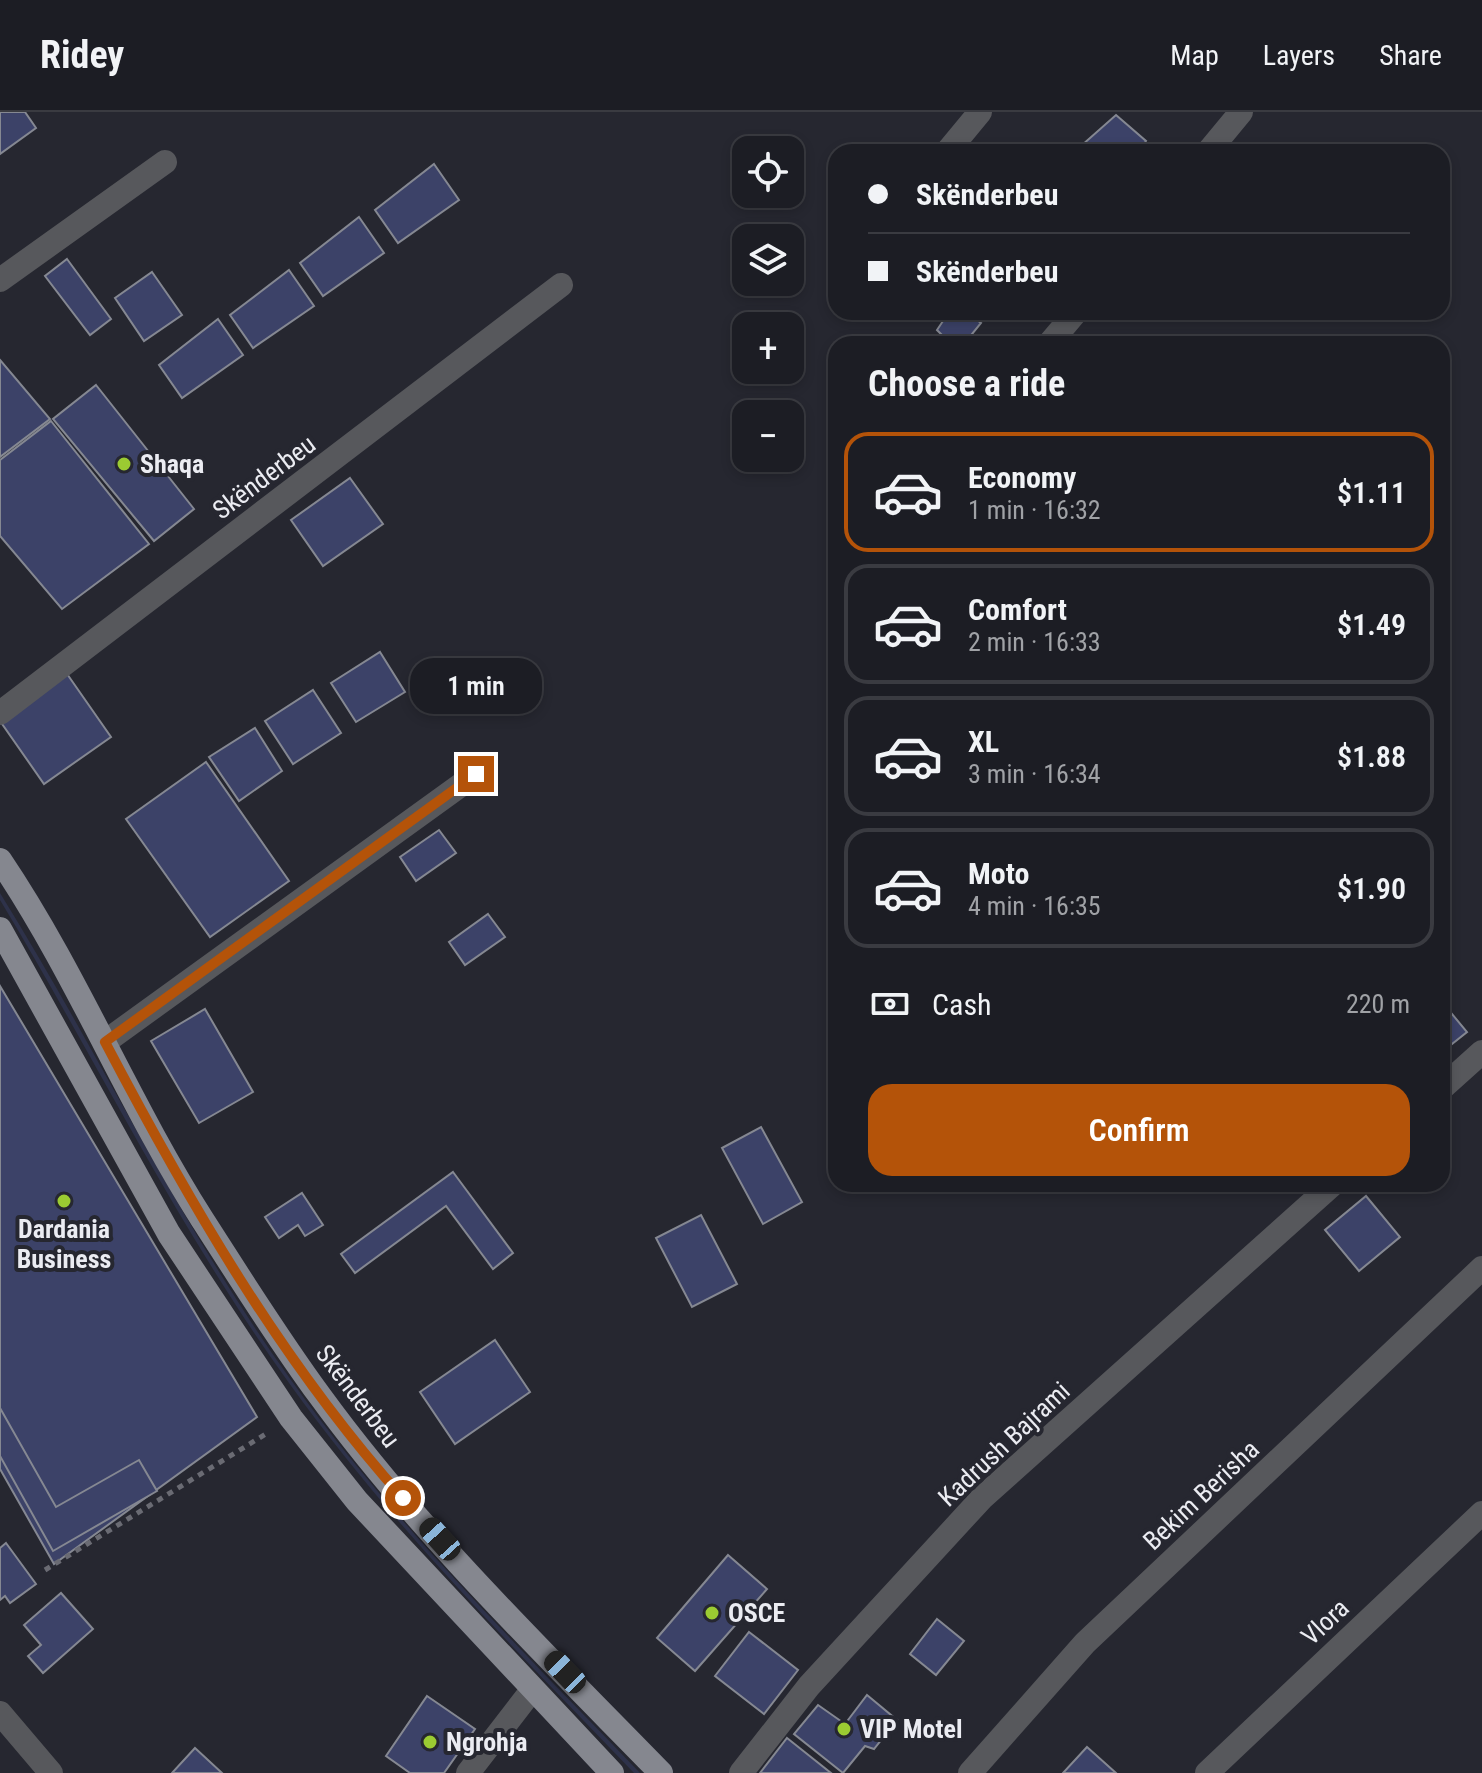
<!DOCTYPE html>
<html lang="en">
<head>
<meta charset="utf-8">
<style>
	:root { --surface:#1c1d24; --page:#292a31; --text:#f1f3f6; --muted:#a0a2a6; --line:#3a3b41; --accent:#b45309 }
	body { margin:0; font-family:"Roboto Condensed",sans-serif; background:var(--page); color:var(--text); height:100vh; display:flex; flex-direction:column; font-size:30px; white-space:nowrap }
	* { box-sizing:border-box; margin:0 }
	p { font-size:26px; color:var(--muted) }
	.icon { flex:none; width:44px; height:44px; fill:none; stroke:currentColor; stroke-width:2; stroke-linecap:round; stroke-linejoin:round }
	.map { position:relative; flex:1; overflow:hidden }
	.details { position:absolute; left:828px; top:224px; width:622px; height:856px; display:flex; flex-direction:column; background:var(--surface); border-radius:24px; box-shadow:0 4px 12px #0003,0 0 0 2px var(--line) }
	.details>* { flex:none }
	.banner { position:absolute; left:828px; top:32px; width:622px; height:176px; border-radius:24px; box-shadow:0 4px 12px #0003,0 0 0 2px var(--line); display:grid; align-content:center; height:176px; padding:0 40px; background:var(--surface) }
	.controls { position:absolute; left:732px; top:24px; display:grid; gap:16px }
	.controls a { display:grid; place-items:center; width:72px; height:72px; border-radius:16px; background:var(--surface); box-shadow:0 4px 12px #0003,0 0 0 2px var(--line); font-size:40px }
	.end { position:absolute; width:36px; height:36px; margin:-18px; border:10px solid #b45309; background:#fff; box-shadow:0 0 0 4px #fff }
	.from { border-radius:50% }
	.bubble { position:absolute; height:56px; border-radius:24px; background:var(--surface); box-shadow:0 4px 12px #0003,0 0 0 2px var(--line); font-size:26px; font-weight:600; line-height:56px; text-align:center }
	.car { position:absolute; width:24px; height:48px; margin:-24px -12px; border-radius:10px; box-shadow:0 0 6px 2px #0007; background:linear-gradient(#222 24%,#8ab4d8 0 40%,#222 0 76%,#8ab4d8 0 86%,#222 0) }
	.banner b { display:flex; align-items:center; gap:28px; height:76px; font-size:30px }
	.banner b+b { border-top:2px solid var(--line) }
	.banner i { width:20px; height:20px; background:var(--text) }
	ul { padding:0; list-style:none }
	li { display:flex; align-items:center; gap:24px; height:120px; margin:0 16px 12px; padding:0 24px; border:4px solid var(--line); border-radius:24px }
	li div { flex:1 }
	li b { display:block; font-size:30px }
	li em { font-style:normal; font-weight:600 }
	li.on { border-color:var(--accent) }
	li>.icon { width:72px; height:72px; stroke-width:1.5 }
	h2 { padding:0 40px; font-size:36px; line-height:96px }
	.pay { display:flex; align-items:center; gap:20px; height:88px; padding:0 40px; font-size:30px }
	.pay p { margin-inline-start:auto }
	.primary-button { display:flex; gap:16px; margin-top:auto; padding:16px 40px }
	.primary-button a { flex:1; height:92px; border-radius:24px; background:var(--accent); color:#fff; font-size:32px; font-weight:600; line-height:92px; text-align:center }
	header { display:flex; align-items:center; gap:48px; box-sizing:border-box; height:112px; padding:0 40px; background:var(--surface); border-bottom:2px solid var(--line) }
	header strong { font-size:38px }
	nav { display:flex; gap:44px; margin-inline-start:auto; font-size:28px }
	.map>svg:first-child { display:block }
</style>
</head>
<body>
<header>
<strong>Ridey</strong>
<nav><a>Map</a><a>Layers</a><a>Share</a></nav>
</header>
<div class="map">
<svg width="1482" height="1661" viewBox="0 0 1482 1661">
	<rect width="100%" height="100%" fill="#262730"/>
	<!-- green -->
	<path fill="#2e324a" d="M0,781C100,942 180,1114 291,1268C393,1411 519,1535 640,1661H634C514,1536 390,1412 289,1271C179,1119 97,949 0,788Z"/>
	<!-- building -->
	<g fill="#3c4268" stroke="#858892" stroke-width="2">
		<polygon points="0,0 25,0 36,16 0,42"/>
		<polygon points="1116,3 1146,29 1138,40 1088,40 1081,34"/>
		<polygon points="434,52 459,88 398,131 375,98"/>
		<polygon points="359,105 384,141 323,184 300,151"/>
		<polygon points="67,147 111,207 90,223 45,164"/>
		<polygon points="289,158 314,194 253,236 230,203"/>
		<polygon points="152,160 182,203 144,229 115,186"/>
		<polygon points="949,200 965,200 981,211 964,232 951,232 937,218"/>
		<polygon points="218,207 243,243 182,286 159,253"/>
		<polygon points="0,248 50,307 0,345"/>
		<polygon points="96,273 194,397 154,429 53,307"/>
		<polygon points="51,309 149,432 62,497 0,424 0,348"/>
		<polygon points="350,366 383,412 323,454 291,408"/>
		<polygon points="380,540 405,580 356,610 331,571"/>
		<polygon points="65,559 111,625 44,672 0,609"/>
		<polygon points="313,578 341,621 293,652 265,609"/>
		<polygon points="255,616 282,659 239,689 209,645"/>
		<polygon points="206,650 289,769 210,825 126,707"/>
		<polygon points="439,718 456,741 416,769 400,745"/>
		<polygon points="488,802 505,825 465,853 449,830"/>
		<polygon points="0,874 257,1305 54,1452 0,1357"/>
		<polygon points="1442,890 1467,920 1442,940"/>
		<polygon points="205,897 253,980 199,1011 151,929"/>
		<polygon points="761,1015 802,1090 763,1112 722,1036"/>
		<polygon points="453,1060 513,1141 493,1157 446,1094 355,1161 341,1142"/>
		<polygon points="302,1081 323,1113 305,1124 298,1113 279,1126 265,1105"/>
		<polygon points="1366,1084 1400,1125 1359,1159 1325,1118"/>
		<polygon points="701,1103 737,1172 692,1195 656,1126"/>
		<polygon points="495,1228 530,1280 455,1332 420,1280"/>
		<polygon points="0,1296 56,1395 139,1348 157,1379 53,1439 0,1344"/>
		<polygon points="6,1431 36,1472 10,1491 5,1484 0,1488 0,1436"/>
		<polygon points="728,1443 767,1477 695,1559 657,1526"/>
		<polygon points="61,1481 93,1517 43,1561 28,1544 41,1533 24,1513"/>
		<polygon points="937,1507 964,1529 936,1563 910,1542"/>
		<polygon points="749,1520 798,1558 764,1602 715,1564"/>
		<polygon points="867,1583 897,1608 874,1637 865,1634 843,1661 794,1622 818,1593 845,1612"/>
		<polygon points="427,1584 475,1617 444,1661 410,1661 386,1644"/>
		<polygon points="787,1626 831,1661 760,1661"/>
		<polygon points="1087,1635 1116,1661 1063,1661"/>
		<polygon points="195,1636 222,1661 172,1661"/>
	</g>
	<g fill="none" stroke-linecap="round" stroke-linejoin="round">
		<!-- path -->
		<polyline stroke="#6a6b73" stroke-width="5" stroke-dasharray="6 6" stroke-linecap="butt" points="45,1458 269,1320"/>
		<!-- minor -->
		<g stroke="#57585c" stroke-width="24">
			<polyline points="947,40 980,0"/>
			<polyline points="1208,40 1241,0"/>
			<polyline points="0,168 165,50"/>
			<polyline points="1049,232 1076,200"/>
			<polyline points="0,601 561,173"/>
			<polyline points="105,930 476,662"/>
			<polyline points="1442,976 1482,940"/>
			<polyline points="0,1601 51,1661"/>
			<polyline points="468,1661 532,1578"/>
			<polyline points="741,1661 809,1574 982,1386 1333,1072"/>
			<polyline points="970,1661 1085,1531 1482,1156"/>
			<polyline points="1207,1661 1482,1401"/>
		</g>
		<!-- major -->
		<g stroke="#85878f" stroke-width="24">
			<path d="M0,748C77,862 128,991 202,1107C240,1166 278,1227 320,1284C419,1420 544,1541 661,1661"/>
			<polyline points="0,817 169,1122 291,1306 357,1389 612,1661"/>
		</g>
	</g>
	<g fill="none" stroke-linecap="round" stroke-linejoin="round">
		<!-- route -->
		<path stroke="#b45309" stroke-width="10" d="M403,1386C282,1251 189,1090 105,930L476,662"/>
	</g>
	<!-- markers -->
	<g fill="#9bcb32" stroke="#262730" stroke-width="3">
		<circle cx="124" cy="352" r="8"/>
		<circle cx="64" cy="1089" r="8"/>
		<circle cx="712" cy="1501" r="8"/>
		<circle cx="844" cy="1617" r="8"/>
		<circle cx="430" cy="1630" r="8"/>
	</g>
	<g text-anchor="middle" stroke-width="8" stroke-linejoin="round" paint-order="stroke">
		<!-- poi labels -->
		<g font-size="26" font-weight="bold" fill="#ebecf2" stroke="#262730" text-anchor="start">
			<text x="140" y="361">Shaqa</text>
			<text x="64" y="1126" text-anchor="middle">Dardania<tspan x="64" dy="30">Business</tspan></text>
			<text x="728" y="1510">OSCE</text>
			<text x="860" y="1626">VIP Motel</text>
			<text x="446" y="1639">Ngrohja</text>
		</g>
		<!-- street labels -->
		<g font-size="26" fill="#ebecf2" stroke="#262730">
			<text transform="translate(264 365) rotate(-37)" y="9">Skënderbeu</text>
			<text transform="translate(358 1284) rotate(53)" y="9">Skënderbeu</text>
			<text transform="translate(1004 1332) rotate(-43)" y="9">Kadrush Bajrami</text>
			<text transform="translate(1201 1383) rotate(-43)" y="9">Bekim Berisha</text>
			<text transform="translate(1325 1510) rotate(-43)" y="9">Vlora</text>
		</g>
	</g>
</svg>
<div class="controls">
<a><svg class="icon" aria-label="locate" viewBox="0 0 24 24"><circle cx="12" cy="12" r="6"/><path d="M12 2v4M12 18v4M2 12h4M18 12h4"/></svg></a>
<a><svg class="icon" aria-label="layers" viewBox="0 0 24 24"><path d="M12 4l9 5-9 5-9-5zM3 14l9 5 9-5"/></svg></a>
<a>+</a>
<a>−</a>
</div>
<i class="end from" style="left:403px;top:1386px"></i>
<i class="end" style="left:476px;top:662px"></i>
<div class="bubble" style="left:410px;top:546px;width:132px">1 min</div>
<i class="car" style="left:440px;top:1427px;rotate:318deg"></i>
<i class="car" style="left:565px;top:1560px;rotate:316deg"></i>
<div class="banner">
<b><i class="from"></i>Skënderbeu</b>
<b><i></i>Skënderbeu</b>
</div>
<section class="details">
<h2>Choose a ride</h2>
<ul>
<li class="on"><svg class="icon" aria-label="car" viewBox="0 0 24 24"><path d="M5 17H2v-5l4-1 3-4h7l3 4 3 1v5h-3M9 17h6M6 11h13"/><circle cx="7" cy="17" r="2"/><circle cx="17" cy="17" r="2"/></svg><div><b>Economy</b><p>1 min · 16:32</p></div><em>$1.11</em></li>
<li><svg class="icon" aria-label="car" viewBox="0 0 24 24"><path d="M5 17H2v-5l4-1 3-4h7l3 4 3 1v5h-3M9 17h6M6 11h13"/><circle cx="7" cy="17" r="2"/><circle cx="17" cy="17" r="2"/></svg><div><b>Comfort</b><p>2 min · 16:33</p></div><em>$1.49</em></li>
<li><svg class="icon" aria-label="car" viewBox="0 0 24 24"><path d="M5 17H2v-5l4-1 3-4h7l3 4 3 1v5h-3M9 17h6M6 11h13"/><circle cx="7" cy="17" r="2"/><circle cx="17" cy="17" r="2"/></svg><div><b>XL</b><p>3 min · 16:34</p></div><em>$1.88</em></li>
<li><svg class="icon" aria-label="car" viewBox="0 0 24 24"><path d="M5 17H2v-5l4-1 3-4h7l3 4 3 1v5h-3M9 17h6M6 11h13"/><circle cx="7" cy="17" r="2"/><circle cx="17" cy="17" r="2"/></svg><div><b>Moto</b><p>4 min · 16:35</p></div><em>$1.90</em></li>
</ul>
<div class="pay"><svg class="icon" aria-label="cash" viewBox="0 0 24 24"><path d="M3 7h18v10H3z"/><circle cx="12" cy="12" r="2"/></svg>Cash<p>220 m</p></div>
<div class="primary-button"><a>Confirm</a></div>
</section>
</div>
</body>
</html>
